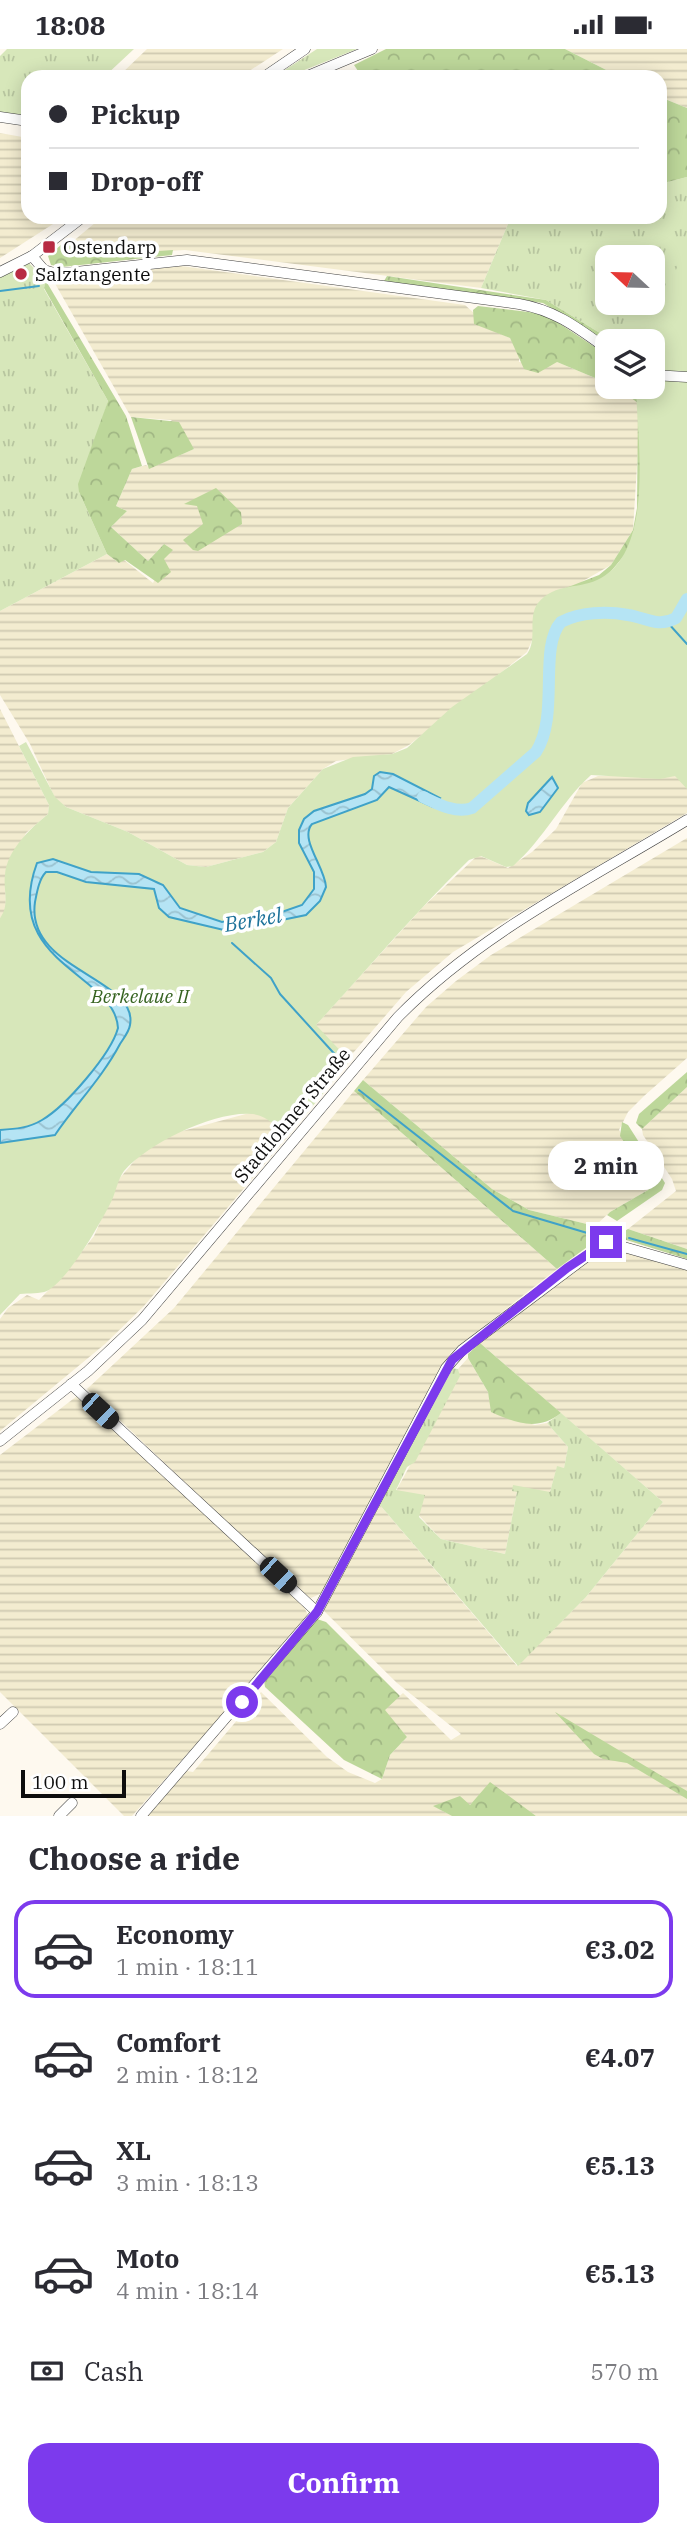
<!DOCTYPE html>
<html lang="en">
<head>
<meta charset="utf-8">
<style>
	:root { --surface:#fff; --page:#f2f2f3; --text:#2b2b33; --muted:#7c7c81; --line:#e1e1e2; --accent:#7c3aed }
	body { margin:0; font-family:"IBM Plex Serif",serif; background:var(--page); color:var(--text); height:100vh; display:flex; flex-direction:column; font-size:26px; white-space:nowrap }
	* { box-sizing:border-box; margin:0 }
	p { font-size:23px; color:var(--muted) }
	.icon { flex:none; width:38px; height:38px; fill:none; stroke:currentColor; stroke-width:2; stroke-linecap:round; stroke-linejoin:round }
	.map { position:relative; height:1767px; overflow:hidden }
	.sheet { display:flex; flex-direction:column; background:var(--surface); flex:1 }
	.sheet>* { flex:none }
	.banner { position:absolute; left:21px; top:21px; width:646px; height:154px; border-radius:21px; box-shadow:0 4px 18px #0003; display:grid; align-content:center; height:154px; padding:0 28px; background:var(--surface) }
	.needle { width:46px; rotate:292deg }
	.buttons { position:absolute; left:595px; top:196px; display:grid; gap:14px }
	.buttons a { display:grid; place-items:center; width:70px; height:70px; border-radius:14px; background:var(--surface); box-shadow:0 4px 18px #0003; font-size:35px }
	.scale { position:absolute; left:21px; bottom:18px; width:105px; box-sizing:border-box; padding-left:7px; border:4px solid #0d0d0d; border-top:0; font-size:19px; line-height:24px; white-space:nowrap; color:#0d0d0d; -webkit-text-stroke:5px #fff; paint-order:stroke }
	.end { position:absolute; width:32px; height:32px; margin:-16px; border:9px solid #7c3aed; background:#fff; box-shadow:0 0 0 4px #fff }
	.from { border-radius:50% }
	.bubble { position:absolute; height:49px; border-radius:21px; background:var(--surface); box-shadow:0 4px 18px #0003; font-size:23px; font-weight:800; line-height:49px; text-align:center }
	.car { position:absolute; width:21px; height:42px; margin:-21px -10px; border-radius:9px; box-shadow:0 0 5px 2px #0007; background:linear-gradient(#222 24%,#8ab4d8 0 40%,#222 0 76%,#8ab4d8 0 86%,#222 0) }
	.banner b { display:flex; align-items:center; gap:24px; height:66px; font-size:26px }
	.banner b+b { border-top:2px solid var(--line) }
	.banner i { width:18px; height:18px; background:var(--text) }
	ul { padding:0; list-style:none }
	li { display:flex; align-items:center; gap:21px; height:98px; margin:0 14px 10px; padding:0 14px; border:4px solid transparent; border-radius:21px }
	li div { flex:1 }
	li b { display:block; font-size:26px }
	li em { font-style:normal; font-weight:800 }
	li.active { border-color:var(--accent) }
	li>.icon { width:63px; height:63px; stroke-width:1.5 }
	h2 { padding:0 28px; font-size:32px; line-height:84px }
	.pay { display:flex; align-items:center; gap:18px; height:77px; padding:0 28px; font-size:26px }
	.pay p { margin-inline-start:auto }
	.primary-button { display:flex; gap:14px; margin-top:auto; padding:14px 28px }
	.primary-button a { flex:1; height:80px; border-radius:21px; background:var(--accent); color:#fff; font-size:28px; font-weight:800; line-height:80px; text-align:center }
	.status { display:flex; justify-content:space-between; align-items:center; height:49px; padding:0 35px; background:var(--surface); direction:ltr }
	.status svg { height:19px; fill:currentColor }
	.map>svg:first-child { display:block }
</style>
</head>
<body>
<div class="status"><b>18:08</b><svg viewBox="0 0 49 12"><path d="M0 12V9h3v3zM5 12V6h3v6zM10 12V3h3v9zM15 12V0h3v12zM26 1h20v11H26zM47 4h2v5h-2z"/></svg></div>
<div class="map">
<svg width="687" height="1767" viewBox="0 0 687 1767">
	<defs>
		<pattern id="farmland-rules" width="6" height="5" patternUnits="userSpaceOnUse" patternTransform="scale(1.75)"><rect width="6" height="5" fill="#f3ecd0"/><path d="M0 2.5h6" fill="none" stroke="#cfc9b1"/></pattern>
		<pattern id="grass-tufts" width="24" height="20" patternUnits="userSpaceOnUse" patternTransform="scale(1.75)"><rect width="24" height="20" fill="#d7e7ba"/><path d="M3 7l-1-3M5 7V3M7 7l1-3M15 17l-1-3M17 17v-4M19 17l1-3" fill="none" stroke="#b7c59f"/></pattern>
		<pattern id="forest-crowns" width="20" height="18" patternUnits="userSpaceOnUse" patternTransform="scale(1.75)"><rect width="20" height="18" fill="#bdd79a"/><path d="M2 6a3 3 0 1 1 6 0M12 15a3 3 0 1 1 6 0" fill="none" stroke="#a1b784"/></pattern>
		<pattern id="water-waves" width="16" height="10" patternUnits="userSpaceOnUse" patternTransform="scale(1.75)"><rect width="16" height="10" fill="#b5e4f4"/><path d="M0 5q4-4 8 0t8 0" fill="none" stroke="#9ac2d0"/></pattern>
	</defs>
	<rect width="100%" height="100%" fill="#fef9ef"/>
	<!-- farmland -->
	<g fill="url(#farmland-rules)">
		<polygon points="147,0 283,0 240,28 118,28"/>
		<polygon points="565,0 687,0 687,59 660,48 660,28 620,28"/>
		<polygon points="0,84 28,89 28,168 64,168 0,209"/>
		<polygon points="102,168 511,168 481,239 185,201 87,207 77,202 71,194"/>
		<polygon points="181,217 465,256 494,282 510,289 519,305 519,313 557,313 607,334 607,338 616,338 633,347 638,354 640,368 633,481 611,516 583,532 533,589 527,603 409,696 392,705 336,712 323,720 288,759 276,793 263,803 206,818 187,816 128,783 66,758 55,749 30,695 0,646 0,562 107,505 119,514 124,511 153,534 164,510 164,495 148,512 111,478 127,462 116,457 132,420 146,416 150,419 194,400 171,371 131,368 53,231"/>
		<polygon points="0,660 49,756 48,765 26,784 5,827 6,862 0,869"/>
		<polygon points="598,727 678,727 687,736 687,764 453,903 406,943 347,1011 315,977 423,858 478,806 508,819 532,803 556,780 582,734"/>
		<polygon points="687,789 687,1009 644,1047 628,1063 619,1081 653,1135 648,1141 610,1163 595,1177 529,1161 492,1140 363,1031 426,958 456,932 491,906"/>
		<polygon points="687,1038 687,1200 628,1180 676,1142 672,1130 643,1086 642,1080"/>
		<polygon points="354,1042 557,1220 451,1303 327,1536 322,1544 311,1549 298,1541 87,1340 174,1259"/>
		<polygon points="257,1062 291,1084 144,1257 105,1295 0,1382 0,1270 8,1259 27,1246 39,1251 65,1224 94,1187 119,1130 142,1103 175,1084"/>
		<polygon points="617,1200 687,1220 687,1767 536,1767 489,1737 470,1756 434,1757 452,1767 145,1767 187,1722 193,1723 261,1643 327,1708 348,1723 375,1734 382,1730 390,1706 407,1688 384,1661 403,1644 451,1691 461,1685 397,1634 323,1561 379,1455 517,1617 586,1548 663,1453 480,1294 594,1206"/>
		<polygon points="468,1309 488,1343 492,1363 535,1376 547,1374 568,1398 564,1419 557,1418 550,1443 517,1443 505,1505 441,1490 396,1442 459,1327 458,1320"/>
		<polygon points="77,1347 301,1552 307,1564 306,1572 132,1767 124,1767 0,1643 0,1406"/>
	</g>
	<!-- grass -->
	<g fill="url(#grass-tufts)" fill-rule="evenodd">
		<polygon points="7,0 134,0 104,28 28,28 28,67 0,63 0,7"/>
		<polygon points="317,0 357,0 287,28 274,28"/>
		<path d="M687,128V200L647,292H613L546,251L481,239L511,168H660V135ZM607,208H653V254H607Z"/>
		<polygon points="28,213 46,232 44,240 108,352 79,443 107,505 0,562 0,225"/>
		<polygon points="451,1319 458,1320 460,1327 415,1413 407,1418 396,1441 425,1446 419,1468 441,1490 505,1505 517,1443 512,1442 513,1436 550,1443 557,1417 564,1419 568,1398 547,1374 561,1364 663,1453 586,1548 518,1617 379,1455"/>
	</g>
	<!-- forest -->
	<g fill="url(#forest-crowns)">
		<polygon points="386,0 565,0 620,28 362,28 354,16"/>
		<polygon points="660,48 687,59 687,128 660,135"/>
		<polygon points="68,190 77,202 87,207 173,201 172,206 62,218 51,216 48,207"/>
		<polygon points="387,227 546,251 613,292 607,294 543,254 388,234 384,232"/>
		<polygon points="46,232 126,367 142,417 132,420 116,457 127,462 111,478 148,512 164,495 173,501 164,510 171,523 158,534 125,511 119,514 107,505 79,443 78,435 108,352 44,239"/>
		<polygon points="478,257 545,265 607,306 607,334 557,313 538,324 524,320 510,289 474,275 473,261"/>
		<polygon points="616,338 650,338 645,482 601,534 553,544 599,526 611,516 633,481 637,459 638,354"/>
		<polygon points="131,368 179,373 194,400 149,420"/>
		<polygon points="216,439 241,463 242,475 198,502 193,501 183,491 203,475 197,457 184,455"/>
		<polygon points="687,1023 687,1038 642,1080 636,1074 639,1065"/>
		<polygon points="363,1031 492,1140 529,1161 595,1177 605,1185 557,1220 354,1042"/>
		<polygon points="622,1073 628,1076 665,1134 662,1141 617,1172 607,1166 610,1163 648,1141 653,1135 620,1087"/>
		<polygon points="628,1180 687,1200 687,1210 623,1190 623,1183"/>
		<path d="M480,1294L561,1364C538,1382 518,1375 491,1363L488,1343L468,1309V1305Z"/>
		<polygon points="317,1570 326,1573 400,1647 385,1661 407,1688 390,1706 382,1730 344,1711 265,1638 264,1631"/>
		<polygon points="555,1663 687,1742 687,1750 627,1714 603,1710 594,1705"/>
		<polygon points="490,1733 536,1767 452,1767 433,1757 460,1747 470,1756"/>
	</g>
	<!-- park -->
	<path fill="#d7e7ba" d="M687,197V740L675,727L660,730L591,726C561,753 544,790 513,817L506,818L481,807L469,811C415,863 367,921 316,976L350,1012L287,1088C277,1078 268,1067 253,1065C216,1061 148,1094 124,1122C118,1130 116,1142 112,1151C100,1175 69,1230 47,1242C40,1245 29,1244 20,1245L0,1266V869C10,856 3,841 5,826C7,801 30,780 48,765L49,756L19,697L26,693L55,748L66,758L128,783L187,816L206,818L263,803L276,793L288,759L323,720L353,708L392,705L407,699L452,658L527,605C538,589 527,569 538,554C555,533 580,541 601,529C655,499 637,389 636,338H653V292H643Z"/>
	<!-- water -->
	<g fill="url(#water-waves)" stroke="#3fa2c8" stroke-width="2">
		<path d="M380,723L393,725L440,749L433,758L389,738L377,751L312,775C299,790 325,818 326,838L320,852L306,866L228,882L169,868L159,859L154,840L86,833L57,823H46C39,830 37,843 35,853C25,921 139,929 130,976C129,983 123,990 120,995C102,1029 76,1055 55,1086L0,1094V1081C15,1080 29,1079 42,1071C66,1057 111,1005 118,979C115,924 0,915 37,814L53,810L91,823L139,825L163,836L180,859L222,873L253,866L276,865L302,856L314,840V823L299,794V781L304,770L314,762L365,745L372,740L374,727Z"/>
		<polygon points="552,728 558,739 540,763 529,766 526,762 528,754"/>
	</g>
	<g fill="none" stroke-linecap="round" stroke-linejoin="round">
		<!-- stream -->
		<g stroke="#3fa2c8" stroke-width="2">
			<polyline points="0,242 39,237"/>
			<polyline points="668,574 687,595"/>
			<polyline points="232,894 271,929 280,945 340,1011"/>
			<polyline points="359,1041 513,1162 594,1186"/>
			<polyline points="629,1189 687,1205"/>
		</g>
		<!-- river -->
		<path stroke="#b5e4f4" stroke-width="12" d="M423,748C438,755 456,765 472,759L536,703C560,666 538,599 561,573C580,563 607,562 628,566C647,569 658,579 676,569L687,550"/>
		<!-- minor casing -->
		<g stroke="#404040" stroke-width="11">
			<g id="minor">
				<polyline points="264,28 305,0"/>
				<polyline points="305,28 372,0"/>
				<polyline points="0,68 28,72"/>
				<path d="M32,207L44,221L57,225L187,211L519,255C555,261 578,279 607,300"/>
				<polyline points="0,223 32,207 83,168"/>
				<polyline points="653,326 687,328"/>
				<polyline points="71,1335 317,1563 446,1319 462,1301 606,1193 687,1216"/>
				<path d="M0,1392L88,1322L142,1271L398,968C480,884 587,832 687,771"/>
				<polyline points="0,1675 13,1663"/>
				<polyline points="59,1767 72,1754"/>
				<polyline points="141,1767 317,1563"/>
			</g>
		</g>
		<!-- minor -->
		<use href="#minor" stroke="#fff" stroke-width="10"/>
	</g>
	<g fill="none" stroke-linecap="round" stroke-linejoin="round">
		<!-- route -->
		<polyline stroke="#7c3aed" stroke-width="9" points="242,1653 317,1563 452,1311 567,1219 606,1193"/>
	</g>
	<!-- markers -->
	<g fill="#b82b43" stroke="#fff" stroke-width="2.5">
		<rect x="42" y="191" width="14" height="14" rx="3.5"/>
		<circle cx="21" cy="225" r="7"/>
	</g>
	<g text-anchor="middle" stroke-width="7" stroke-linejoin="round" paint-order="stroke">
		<!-- poi labels -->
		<g font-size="19" fill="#0d0d0d" stroke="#fff" text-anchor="start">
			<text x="63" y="205">Ostendarp</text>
			<text x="35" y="232">Salztangente</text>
		</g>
		<!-- park labels -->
		<g font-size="19" font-style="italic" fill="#366320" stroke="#fff">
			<text x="140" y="954">Berkelaue II</text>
		</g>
		<!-- street labels -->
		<g font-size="19" fill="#0d0d0d" stroke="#fff">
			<text transform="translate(292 1066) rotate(-50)" y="7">Stadtlohner Straße</text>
		</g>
		<!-- water labels -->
		<g font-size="21" font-style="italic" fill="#1c729a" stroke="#fff">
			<text transform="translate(253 871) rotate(-10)" y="7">Berkel</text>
		</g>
	</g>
</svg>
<div class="buttons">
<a><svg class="needle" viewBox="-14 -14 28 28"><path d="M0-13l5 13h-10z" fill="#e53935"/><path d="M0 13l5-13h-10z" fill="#7c7c81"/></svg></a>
<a><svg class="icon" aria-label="layers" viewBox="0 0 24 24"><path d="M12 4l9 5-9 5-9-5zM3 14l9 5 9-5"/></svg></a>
</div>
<div class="scale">100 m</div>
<i class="end from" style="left:242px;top:1653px"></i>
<i class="end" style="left:606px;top:1193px"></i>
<div class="bubble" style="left:548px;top:1092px;width:116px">2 min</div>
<i class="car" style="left:100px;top:1362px;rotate:133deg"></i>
<i class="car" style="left:278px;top:1526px;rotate:133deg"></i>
<div class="banner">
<b><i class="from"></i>Pickup</b>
<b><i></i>Drop-off</b>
</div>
</div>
<section class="sheet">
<h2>Choose a ride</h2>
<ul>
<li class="active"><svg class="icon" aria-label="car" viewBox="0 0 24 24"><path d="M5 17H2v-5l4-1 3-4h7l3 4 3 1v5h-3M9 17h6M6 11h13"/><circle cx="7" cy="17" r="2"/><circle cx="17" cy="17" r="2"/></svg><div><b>Economy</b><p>1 min · 18:11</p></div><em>€3.02</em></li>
<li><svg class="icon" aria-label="car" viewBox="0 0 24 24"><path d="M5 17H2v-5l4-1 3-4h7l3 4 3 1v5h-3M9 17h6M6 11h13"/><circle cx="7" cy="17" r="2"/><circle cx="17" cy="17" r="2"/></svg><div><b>Comfort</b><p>2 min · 18:12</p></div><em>€4.07</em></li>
<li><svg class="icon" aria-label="car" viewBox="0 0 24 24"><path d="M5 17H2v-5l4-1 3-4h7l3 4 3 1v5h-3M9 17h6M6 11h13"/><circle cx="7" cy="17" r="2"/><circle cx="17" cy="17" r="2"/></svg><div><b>XL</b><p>3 min · 18:13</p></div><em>€5.13</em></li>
<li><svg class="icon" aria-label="car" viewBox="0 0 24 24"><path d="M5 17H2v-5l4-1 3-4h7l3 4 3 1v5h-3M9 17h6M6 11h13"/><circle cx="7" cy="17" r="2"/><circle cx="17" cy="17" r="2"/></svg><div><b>Moto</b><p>4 min · 18:14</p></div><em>€5.13</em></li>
</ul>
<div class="pay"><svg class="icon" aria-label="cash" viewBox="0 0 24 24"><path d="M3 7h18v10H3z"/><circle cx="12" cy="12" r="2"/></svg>Cash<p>570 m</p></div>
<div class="primary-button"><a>Confirm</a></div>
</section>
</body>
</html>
